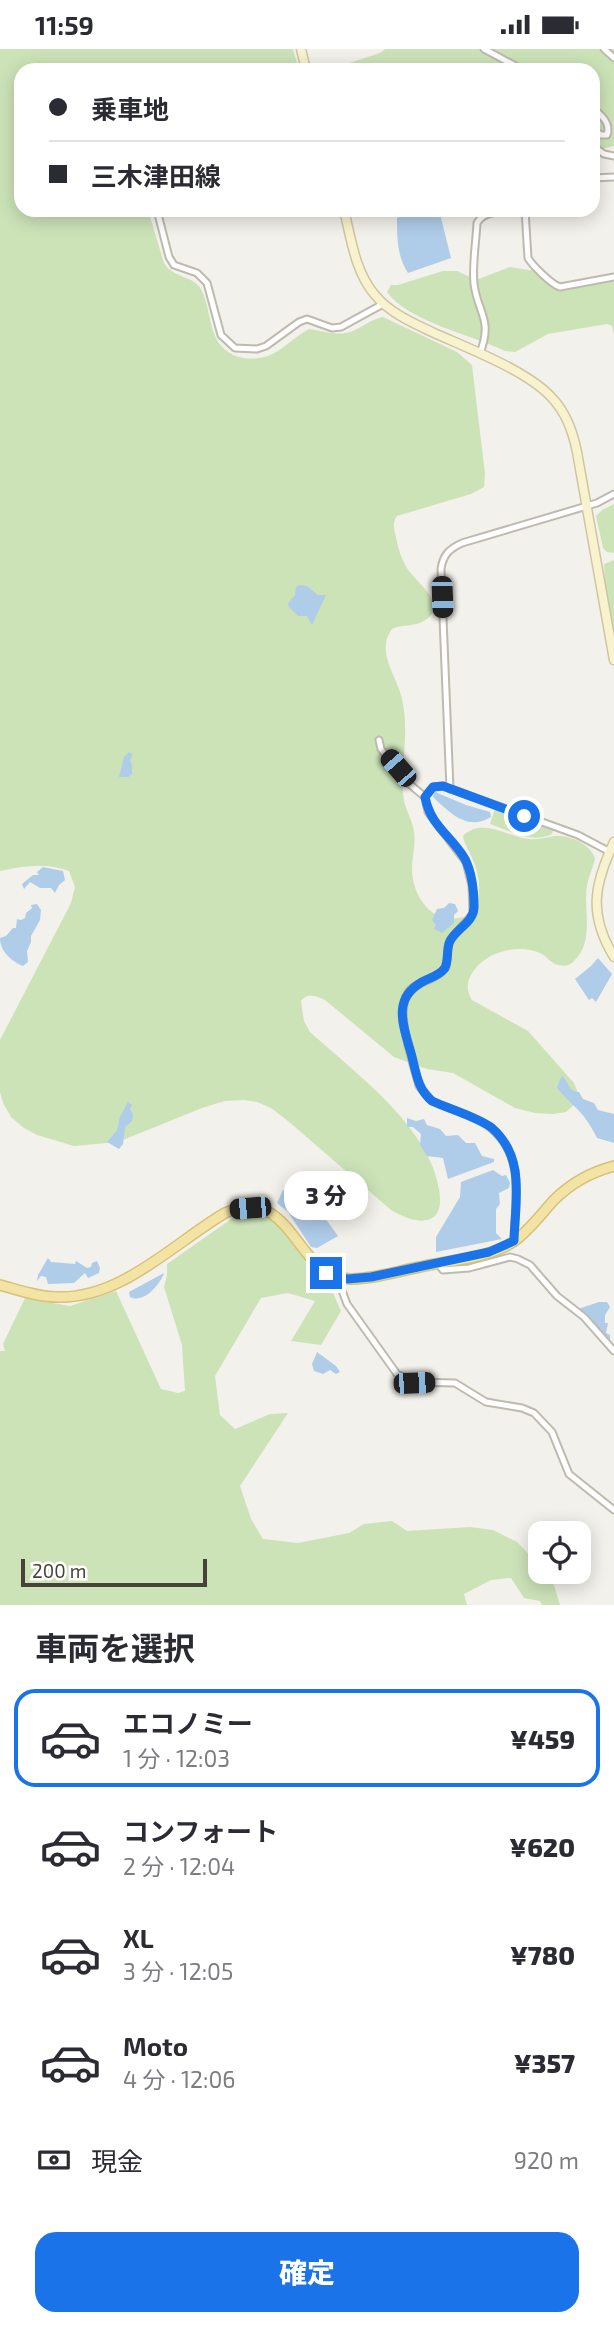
<!DOCTYPE html>
<html lang="ja">
<head>
<meta charset="utf-8">
<style>
	:root { --surface:#fff; --page:#f7f7f7; --text:#2b2b33; --muted:#7c7c81; --line:#e1e1e2; --accent:#1a73e8 }
	body { margin:0; font-family:"Exo 2","Noto Sans JP",sans-serif; background:var(--page); color:var(--text); height:100vh; display:flex; flex-direction:column; font-size:26px; white-space:nowrap }
	* { box-sizing:border-box; margin:0 }
	p { font-size:23px; color:var(--muted) }
	.icon { flex:none; width:38px; height:38px; fill:none; stroke:currentColor; stroke-width:2; stroke-linecap:round; stroke-linejoin:round }
	.map { position:relative; height:1556px; overflow:hidden }
	.panel { display:flex; flex-direction:column; background:var(--surface); flex:1 }
	.panel>* { flex:none }
	.banner { position:absolute; left:14px; top:14px; width:586px; height:154px; border-radius:21px; box-shadow:0 4px 18px #0003; display:grid; align-content:center; height:154px; padding:0 35px; background:var(--surface) }
	.tools { position:absolute; left:528px; top:1472px; display:grid; gap:14px }
	.tools a { display:grid; place-items:center; width:63px; height:63px; border-radius:14px; background:var(--surface); box-shadow:0 4px 18px #0003; font-size:35px }
	.scale { position:absolute; left:21px; bottom:18px; width:186px; box-sizing:border-box; padding-left:7px; border:4px solid #474339; border-top:0; font-size:19px; line-height:24px; white-space:nowrap; color:#474339; -webkit-text-stroke:5px #fff; paint-order:stroke }
	.end { position:absolute; width:32px; height:32px; margin:-16px; border:9px solid #1a73e8; background:#fff; box-shadow:0 0 0 4px #fff }
	.from { border-radius:50% }
	.bubble { position:absolute; height:49px; border-radius:21px; background:var(--surface); box-shadow:0 4px 18px #0003; font-size:23px; font-weight:800; line-height:49px; text-align:center }
	.car { position:absolute; width:21px; height:42px; margin:-21px -10px; border-radius:9px; box-shadow:0 0 5px 2px #0007; background:linear-gradient(#222 24%,#8ab4d8 0 40%,#222 0 76%,#8ab4d8 0 86%,#222 0) }
	.banner b { display:flex; align-items:center; gap:24px; height:66px; font-size:26px }
	.banner b+b { border-top:2px solid var(--line) }
	.banner i { width:18px; height:18px; background:var(--text) }
	ul { padding:0; list-style:none }
	li { display:flex; align-items:center; gap:21px; height:98px; margin:0 14px 10px; padding:0 21px; border:4px solid transparent; border-radius:21px }
	li div { flex:1 }
	li b { display:block; font-size:26px }
	li em { font-style:normal; font-weight:800 }
	li.current { border-color:var(--accent) }
	li>.icon { width:63px; height:63px; stroke-width:1.5 }
	h2 { padding:0 35px; font-size:32px; line-height:84px }
	.pay { display:flex; align-items:center; gap:18px; height:77px; padding:0 35px; font-size:26px }
	.pay p { margin-inline-start:auto }
	.cta { display:flex; gap:14px; margin-top:auto; padding:14px 35px }
	.cta a { flex:1; height:80px; border-radius:21px; background:var(--accent); color:#fff; font-size:28px; font-weight:800; line-height:80px; text-align:center }
	.status { display:flex; justify-content:space-between; align-items:center; height:49px; padding:0 35px; background:var(--surface); direction:ltr }
	.status svg { height:19px; fill:currentColor }
	.map>svg:first-child { display:block }
</style>
</head>
<body>
<div class="status"><b>11:59</b><svg viewBox="0 0 49 12"><path d="M0 12V9h3v3zM5 12V6h3v6zM10 12V3h3v9zM15 12V0h3v12zM26 1h20v11H26zM47 4h2v5h-2z"/></svg></div>
<div class="map">
<svg width="614" height="1556" viewBox="0 0 614 1556">
	<rect width="100%" height="100%" fill="#f3f1eb"/>
	<!-- green -->
	<g fill="#cce3b8">
		<path d="M0,0H293L299,21H21V161H148L164,214C175,231 195,226 202,242C208,255 209,271 214,284C222,307 245,314 268,307C282,302 295,287 309,280C323,282 336,287 350,283C362,279 371,270 383,268L457,303L472,316L485,425L484,438L471,445L397,467C392,474 394,480 396,488C398,499 401,509 407,519C416,534 451,556 424,572C414,578 402,575 392,580C377,600 392,620 399,640C403,651 405,665 405,677C406,702 400,727 404,752C406,762 413,772 414,783C416,795 412,808 412,820C412,840 424,865 446,869C454,871 463,868 472,866C482,847 481,829 472,809C469,801 464,795 463,787C482,768 508,788 529,790C539,791 547,788 556,787C571,786 592,796 595,810C593,818 589,827 587,836C583,862 595,892 574,912C570,916 565,918 559,916C552,915 548,909 542,905C519,893 483,903 471,926C466,935 467,943 472,951L528,982L574,1034L578,1044V1052L566,1063L553,1065L535,1064L515,1059L453,1024L427,1020L394,1008L325,951C316,947 308,943 301,952L304,972L310,983C355,1024 429,1077 439,1140C446,1180 416,1176 391,1161L288,1072L271,1059L257,1053L244,1051L225,1052L202,1059L118,1093L74,1097L37,1086L24,1079L11,1068L3,1054L0,1043V991L71,854L75,838L69,822C46,813 24,817 0,822Z"/>
		<polygon points="385,0 614,0 614,97 593,102 593,21 328,21 380,4"/>
		<path d="M510,218L535,222L553,237L562,242L570,241L592,232H614V285L612,277L607,275L548,285L515,303L505,302C472,286 407,272 387,243L391,236H398L443,222H457L476,231Z"/>
		<polygon points="614,455 614,504 607,503 603,499 596,467 602,461"/>
		<polygon points="614,511 614,581 605,537 604,515"/>
		<path d="M496,757L554,777L552,785C532,795 510,782 490,775Z"/>
		<polygon points="251,1165 276,1173 333,1244 341,1262 321,1296 291,1292 315,1252 288,1244 261,1249 215,1327 220,1366 235,1380 270,1365 288,1364 240,1437 251,1470 263,1490 298,1494 349,1484 364,1475 392,1472 407,1482 470,1478 493,1481 517,1493 541,1518 541,1522 545,1523 552,1530 560,1556 542,1556 540,1552 524,1549 511,1529 491,1531 464,1545 467,1556 0,1556 0,1302 5,1302 3,1295 25,1249 70,1257 116,1242 161,1340 178,1344 185,1342 182,1296 164,1238 167,1226 167,1215 234,1168"/>
	</g>
	<!-- water -->
	<g fill="#afcce9">
		<path d="M414,161H439L451,209L408,224C397,207 397,189 397,169Z"/>
		<polygon points="299,536 307,537 318,546 326,546 312,576 307,567 298,567 289,558 288,554 295,546 296,538"/>
		<polygon points="129,703 133,706 130,711 132,716 132,725 128,728 119,728 124,708"/>
		<path d="M435,743L466,756L490,763L491,768C468,782 451,765 434,749L433,747Z"/>
		<polygon points="43,818 63,822 65,831 59,836 55,844 51,839 40,839 30,833 24,840 22,835 33,826 39,826 37,823"/>
		<polygon points="449,854 455,855 458,862 454,866 454,874 442,884 434,880 436,876 432,871 437,860 444,859"/>
		<path d="M37,855L41,861L40,871L31,887V893L27,902L28,913L23,917C11,912 0,902 0,889L6,887L13,879H16L17,870L21,871L25,869L26,864L32,859L31,856Z"/>
		<polygon points="598,909 612,925 596,953 592,949 589,951 575,930 591,917"/>
		<path d="M563,1027C568,1033 569,1043 579,1043L583,1050L594,1054L598,1061L614,1065V1094L597,1089C584,1062 575,1060 557,1039L560,1030Z"/>
		<polygon points="128,1053 132,1056 130,1060 133,1065 132,1072 125,1078 123,1095 119,1100 107,1093 117,1081 120,1068"/>
		<polygon points="407,1069 416,1072 424,1070 427,1076 440,1080 446,1087 458,1086 466,1094 475,1094 482,1107 494,1110 494,1113 448,1130 443,1109 427,1107 420,1096 421,1085 413,1078 407,1078"/>
		<polygon points="493,1121 502,1127 506,1126 510,1134 509,1139 499,1144 500,1155 496,1160 496,1184 502,1190 436,1203 436,1188 460,1148 461,1133"/>
		<polygon points="283,1141 301,1146 313,1161 322,1165 338,1187 317,1199 311,1198 288,1163 277,1154"/>
		<polygon points="48,1209 51,1213 75,1215 76,1212 87,1219 91,1218 92,1214 97,1212 100,1219 99,1224 88,1229 85,1224 74,1234 48,1235 46,1228 41,1227 37,1232 38,1226"/>
		<path d="M164,1224C160,1236 143,1255 130,1248L129,1243Z"/>
		<polygon points="599,1253 607,1253 610,1258 605,1266 605,1274 608,1274 606,1284 610,1286 610,1292 578,1260"/>
		<polygon points="317,1303 336,1317 340,1323 336,1325 330,1321 323,1325 314,1322 312,1315"/>
	</g>
	<g fill="none" stroke-linecap="round" stroke-linejoin="round">
		<!-- street casing -->
		<g stroke="#bebaae" stroke-width="9">
			<g id="street">
				<polyline points="484,0 523,21"/>
				<polyline points="604,0 614,9"/>
				<path d="M593,59C602,67 611,74 607,86H601L593,80"/>
				<polyline points="593,97 604,105 614,107"/>
				<polyline points="593,129 614,128"/>
				<polyline points="157,161 169,208 174,216 197,224 207,234 221,286 235,299 257,300 266,297 299,273 307,270 332,279 341,278 383,255"/>
				<path d="M525,161L528,209C532,216 552,236 560,238L614,228"/>
				<path d="M480,304C493,270 478,265 474,235C472,216 476,194 477,174C485,159 510,163 525,163"/>
				<path d="M379,691L381,700L407,733L425,748L428,763L466,813L472,837L473,864C467,874 454,883 449,894C446,902 449,912 444,920C437,930 422,932 412,939C391,956 414,1015 419,1037L432,1052C449,1060 478,1068 491,1079C526,1109 515,1151 514,1192"/>
				<path d="M450,740L441,520C443,506 449,500 462,494L597,454L614,445"/>
				<polyline points="425,748 433,738 443,737 578,786 610,803"/>
				<polyline points="437,1214 443,1221 469,1219 510,1208 518,1210 530,1216 557,1247 584,1268 614,1302"/>
				<polyline points="337,1228 347,1255 397,1325 414,1333 455,1334 486,1353 522,1359 534,1364 552,1383 569,1425 614,1461"/>
			</g>
		</g>
		<!-- secondary casing -->
		<g stroke="#cdc6a0" stroke-width="11">
			<g id="secondary">
				<polyline points="301,0 306,21"/>
				<path d="M344,161C351,189 355,223 375,246C390,264 411,273 432,283C467,299 529,322 553,350C567,365 573,383 577,403L614,611"/>
				<path d="M614,793C594,836 588,865 614,908"/>
			</g>
		</g>
		<!-- primary casing -->
		<g stroke="#d6c176" stroke-width="12">
			<path id="primary" d="M0,1236C19,1241 38,1248 58,1248C121,1250 174,1194 225,1164C295,1135 294,1230 351,1230C374,1230 398,1222 420,1218C450,1211 487,1210 513,1193C529,1182 541,1165 554,1151C571,1134 591,1123 614,1117"/>
		</g>
		<!-- street -->
		<use href="#street" stroke="#fff" stroke-width="5"/>
		<!-- secondary -->
		<use href="#secondary" stroke="#f9f2cf" stroke-width="8"/>
		<!-- primary -->
		<use href="#primary" stroke="#f3e3a4" stroke-width="9"/>
	</g>
	<g fill="none" stroke-linecap="round" stroke-linejoin="round">
		<!-- route -->
		<path stroke="#1a73e8" stroke-width="9" d="M326,1224L348,1230L371,1228L489,1203L514,1192C515,1152 526,1109 492,1079C478,1068 449,1060 432,1052C417,1040 416,1022 411,1004C403,976 392,950 422,933C431,928 439,927 445,919C449,911 446,900 450,892C456,880 474,873 474,858C474,843 472,824 465,810C450,785 431,778 425,748L433,738L443,737L524,767"/>
	</g>
</svg>
<div class="tools">
<a><svg class="icon" aria-label="locate" viewBox="0 0 24 24"><circle cx="12" cy="12" r="6"/><path d="M12 2v4M12 18v4M2 12h4M18 12h4"/></svg></a>
</div>
<div class="scale">200 m</div>
<i class="end from" style="left:524px;top:767px"></i>
<i class="end" style="left:326px;top:1224px"></i>
<div class="bubble" style="left:284px;top:1122px;width:84px">3 分</div>
<i class="car" style="left:442px;top:548px;rotate:178deg"></i>
<i class="car" style="left:398px;top:719px;rotate:319deg"></i>
<i class="car" style="left:250px;top:1159px;rotate:265deg"></i>
<i class="car" style="left:414px;top:1334px;rotate:88deg"></i>
<div class="banner">
<b><i class="from"></i>乗車地</b>
<b><i></i>三木津田線</b>
</div>
</div>
<section class="panel">
<h2>車両を選択</h2>
<ul>
<li class="current"><svg class="icon" aria-label="car" viewBox="0 0 24 24"><path d="M5 17H2v-5l4-1 3-4h7l3 4 3 1v5h-3M9 17h6M6 11h13"/><circle cx="7" cy="17" r="2"/><circle cx="17" cy="17" r="2"/></svg><div><b>エコノミー</b><p>1 分 · 12:03</p></div><em>¥459</em></li>
<li><svg class="icon" aria-label="car" viewBox="0 0 24 24"><path d="M5 17H2v-5l4-1 3-4h7l3 4 3 1v5h-3M9 17h6M6 11h13"/><circle cx="7" cy="17" r="2"/><circle cx="17" cy="17" r="2"/></svg><div><b>コンフォート</b><p>2 分 · 12:04</p></div><em>¥620</em></li>
<li><svg class="icon" aria-label="car" viewBox="0 0 24 24"><path d="M5 17H2v-5l4-1 3-4h7l3 4 3 1v5h-3M9 17h6M6 11h13"/><circle cx="7" cy="17" r="2"/><circle cx="17" cy="17" r="2"/></svg><div><b>XL</b><p>3 分 · 12:05</p></div><em>¥780</em></li>
<li><svg class="icon" aria-label="car" viewBox="0 0 24 24"><path d="M5 17H2v-5l4-1 3-4h7l3 4 3 1v5h-3M9 17h6M6 11h13"/><circle cx="7" cy="17" r="2"/><circle cx="17" cy="17" r="2"/></svg><div><b>Moto</b><p>4 分 · 12:06</p></div><em>¥357</em></li>
</ul>
<div class="pay"><svg class="icon" aria-label="cash" viewBox="0 0 24 24"><path d="M3 7h18v10H3z"/><circle cx="12" cy="12" r="2"/></svg>現金<p>920 m</p></div>
<div class="cta"><a>確定</a></div>
</section>
</body>
</html>
